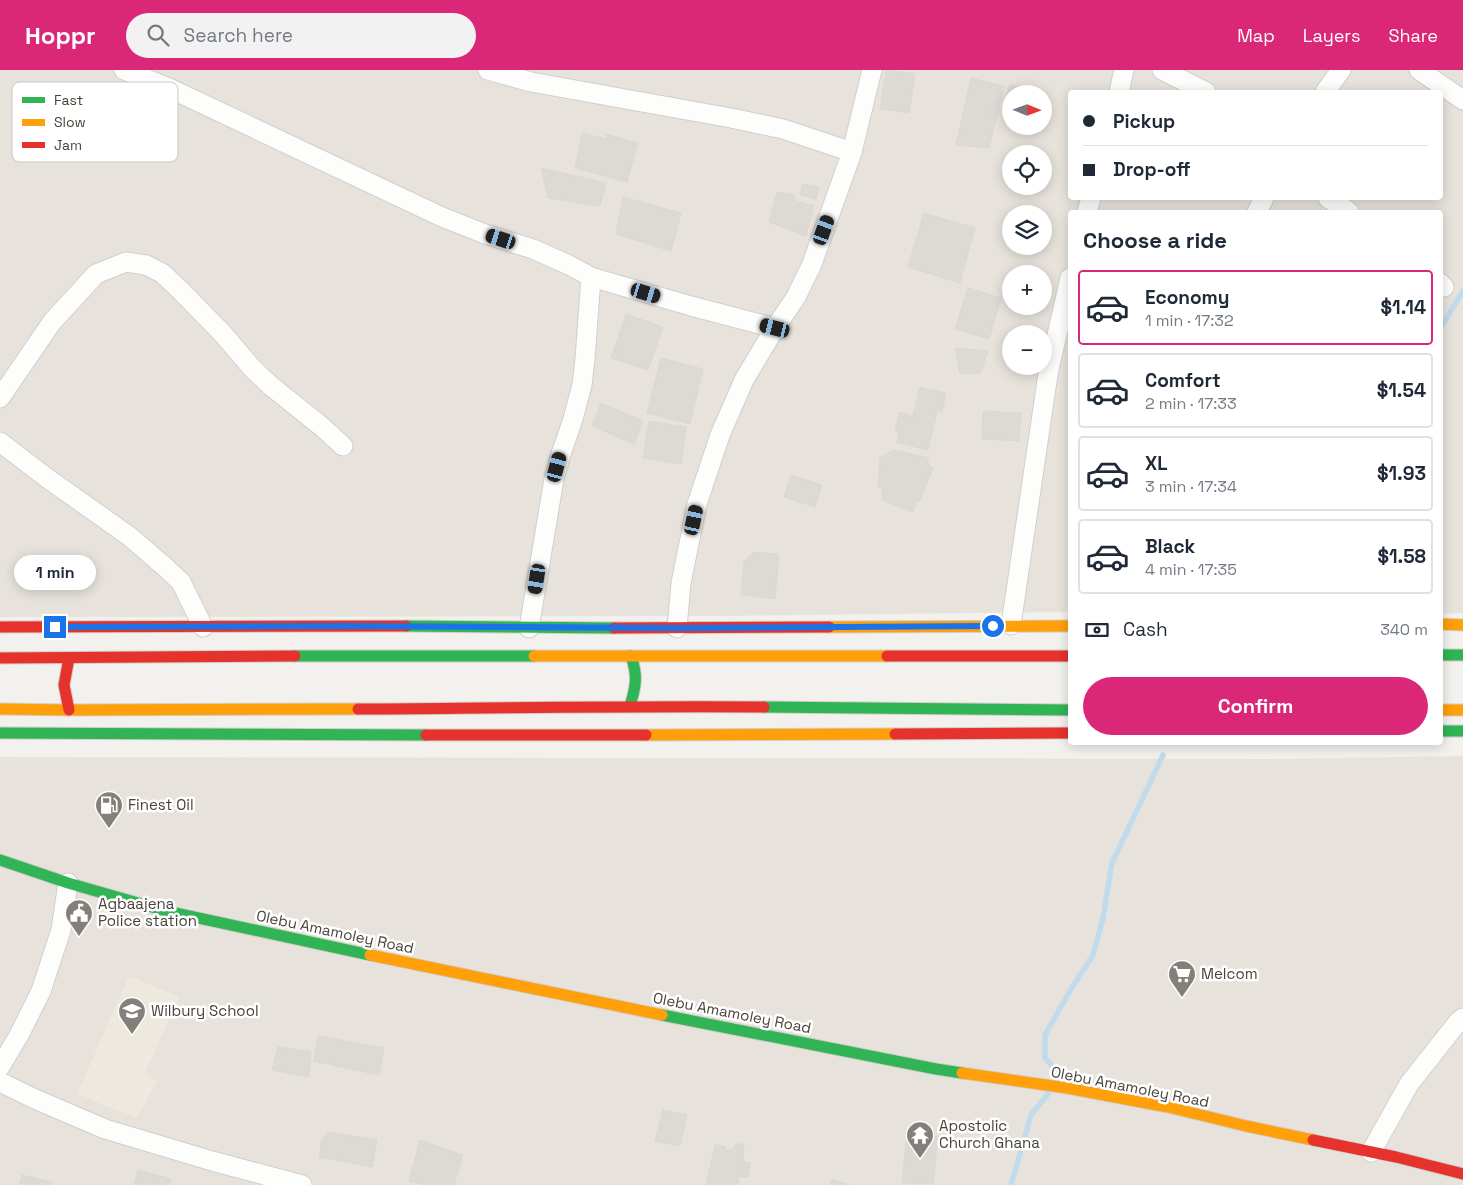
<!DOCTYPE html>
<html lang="en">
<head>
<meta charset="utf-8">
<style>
	:root { --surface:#fff; --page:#f2f2f3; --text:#1f2937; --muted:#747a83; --line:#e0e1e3; --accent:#db2777 }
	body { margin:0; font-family:"Space Grotesk",sans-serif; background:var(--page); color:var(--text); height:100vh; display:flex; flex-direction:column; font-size:19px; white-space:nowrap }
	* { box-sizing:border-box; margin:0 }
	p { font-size:16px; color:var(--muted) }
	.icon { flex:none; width:28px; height:28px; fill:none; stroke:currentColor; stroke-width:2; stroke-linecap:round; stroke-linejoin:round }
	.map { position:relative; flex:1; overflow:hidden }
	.panel { position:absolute; left:1068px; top:140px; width:375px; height:535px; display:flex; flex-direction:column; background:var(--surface); border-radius:5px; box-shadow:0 2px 12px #0003 }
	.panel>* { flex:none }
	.guide { position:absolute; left:1068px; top:20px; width:375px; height:110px; border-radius:5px; box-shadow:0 2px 12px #0003; display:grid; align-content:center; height:110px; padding:0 15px; background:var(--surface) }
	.needle { width:32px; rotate:91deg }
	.buttons { position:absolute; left:1002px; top:15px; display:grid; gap:10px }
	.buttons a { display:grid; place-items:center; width:50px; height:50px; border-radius:50%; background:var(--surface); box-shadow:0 2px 12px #0003; font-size:25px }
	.end { position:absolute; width:22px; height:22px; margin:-11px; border:6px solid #1a73e8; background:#fff; box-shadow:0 0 0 2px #fff }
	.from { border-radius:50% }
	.bubble { position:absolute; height:35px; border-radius:18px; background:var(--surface); box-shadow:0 2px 12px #0003; font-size:16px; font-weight:800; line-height:35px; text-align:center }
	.car { position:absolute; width:15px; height:30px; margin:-15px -8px; border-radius:6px; box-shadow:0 0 4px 1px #0007; background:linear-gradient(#222 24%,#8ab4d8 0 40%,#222 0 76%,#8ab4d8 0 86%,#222 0) }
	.guide b { display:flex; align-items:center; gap:18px; height:48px; font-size:19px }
	.guide b+b { border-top:1px solid var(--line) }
	.guide i { width:12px; height:12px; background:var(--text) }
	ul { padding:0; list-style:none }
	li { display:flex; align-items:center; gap:15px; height:75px; margin:0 10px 8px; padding:0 5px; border:2px solid var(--line); border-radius:5px }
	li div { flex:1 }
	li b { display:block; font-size:19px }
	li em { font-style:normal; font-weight:800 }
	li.selected { border-color:var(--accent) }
	li>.icon { width:45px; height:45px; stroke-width:1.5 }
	h2 { padding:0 15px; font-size:22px; line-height:60px }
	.pay { display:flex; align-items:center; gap:12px; height:55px; padding:0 15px; font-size:19px }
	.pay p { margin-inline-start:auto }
	.action { display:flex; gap:10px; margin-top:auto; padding:10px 15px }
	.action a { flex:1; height:58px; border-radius:30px; background:var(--accent); color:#fff; font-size:20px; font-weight:800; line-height:58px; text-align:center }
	header { display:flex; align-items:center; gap:30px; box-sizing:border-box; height:70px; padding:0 25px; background:var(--accent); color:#fff }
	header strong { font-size:24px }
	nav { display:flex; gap:28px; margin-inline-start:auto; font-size:18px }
	.search { width:350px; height:45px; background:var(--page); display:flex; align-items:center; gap:12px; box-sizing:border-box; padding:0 18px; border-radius:28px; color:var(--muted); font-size:19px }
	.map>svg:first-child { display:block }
</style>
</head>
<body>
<header>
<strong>Hoppr</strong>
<div class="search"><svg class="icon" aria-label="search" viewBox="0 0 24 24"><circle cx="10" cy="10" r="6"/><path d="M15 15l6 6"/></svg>Search here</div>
<nav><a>Map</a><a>Layers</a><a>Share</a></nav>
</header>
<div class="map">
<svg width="1463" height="1115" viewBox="0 0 1463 1115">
	<rect width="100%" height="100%" fill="#f3f1ee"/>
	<!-- residential -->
	<g fill="#e7e3dc" fill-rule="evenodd">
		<path d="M0,0H1463V543L1440,544V142H1070V542L716,546L0,547ZM1070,22H1440V128H1070ZM1011,24H1044V56H1011ZM1011,84H1044V116H1011ZM1011,144H1044V176H1011ZM1011,204H1044V236H1011ZM1011,264H1044V296H1011Z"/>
		<polygon points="1463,686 1463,1115 0,1115 0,687 1266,689"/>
	</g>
	<!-- education -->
	<polygon fill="#ede9de" points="129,906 179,927 145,1003 157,1011 137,1048 77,1024"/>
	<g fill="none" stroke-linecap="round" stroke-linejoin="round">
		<!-- stream -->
		<g stroke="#c1dbed" stroke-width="5.5">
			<polyline points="1440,259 1463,221"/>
			<polyline points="1062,1007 1045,988 1045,965 1071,919 1093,885 1103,848 1112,793 1163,685"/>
			<polyline points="1011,1115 1031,1045 1048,1024"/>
		</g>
	</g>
	<!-- building -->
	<g fill="#dddad6" stroke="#dbd8d4">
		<polygon points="886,0 915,4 909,43 880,39"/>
		<polygon points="971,8 1004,16 989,78 956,75"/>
		<polygon points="1010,14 1040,24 1011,24 1011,41 1003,39"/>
		<polygon points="582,63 606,69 606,64 638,73 627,112 575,98"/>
		<polygon points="541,98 606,113 600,136 548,128"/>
		<polygon points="803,114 819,117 816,129 800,125"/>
		<polygon points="777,122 794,125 795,131 814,136 806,166 769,152"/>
		<polygon points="623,127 681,143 671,181 616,164"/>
		<polygon points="924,143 975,158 960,213 908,197"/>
		<polygon points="968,218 1001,228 989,269 955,259"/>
		<polygon points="626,244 663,257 648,300 611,288"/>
		<polygon points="955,278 988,281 980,304 960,303"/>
		<polygon points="661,288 703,299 690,354 647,343"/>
		<polygon points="920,317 946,323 942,342 937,342 928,380 897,372 899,362 895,361 899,342 913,346"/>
		<polygon points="601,333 643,351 634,374 592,356"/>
		<polygon points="983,341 1021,343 1019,371 982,369"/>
		<polygon points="649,351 686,357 681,394 643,388"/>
		<polygon points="893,380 929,388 927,393 933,398 920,431 917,430 913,442 882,430 883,419 878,418 880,388"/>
		<polygon points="791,405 822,415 815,437 784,427"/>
		<polygon points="754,482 779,484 775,529 741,525 744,491"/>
		<polygon points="318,966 384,978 379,1005 314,991"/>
		<polygon points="278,977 311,982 309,1007 272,1000"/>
		<polygon points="663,1040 687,1045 680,1076 655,1071"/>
		<polygon points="329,1062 377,1070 372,1097 319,1087 322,1069"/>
		<polygon points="907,1063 921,1066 938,1066 933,1114 915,1114 902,1112"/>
		<polygon points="420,1070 463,1085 454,1115 423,1115 409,1111"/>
		<polygon points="736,1074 744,1074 743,1092 750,1093 748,1107 739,1106 738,1115 706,1115 715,1075 725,1076 726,1080 734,1079"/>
		<polygon points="138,1100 171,1109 170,1115 134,1115"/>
		<polygon points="22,1105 52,1112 51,1115 19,1115"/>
		<polygon points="832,1109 850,1115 830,1115"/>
	</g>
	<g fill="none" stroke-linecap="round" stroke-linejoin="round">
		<!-- street casing -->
		<g stroke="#d1cfcc" stroke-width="21">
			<g id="street">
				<polyline points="124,0 169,18 442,147 485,164 533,179 569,195 591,207 691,236 775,258"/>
				<polyline points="488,0 531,12 731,48 783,59 852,82"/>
				<polyline points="1162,0 1206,22"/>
				<polyline points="1419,0 1463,30"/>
				<polyline points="1119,22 1124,0"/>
				<polyline points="1325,22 1341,0"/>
				<polyline points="1328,128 1349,142"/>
				<polyline points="1087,142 1091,128"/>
				<polyline points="1257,142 1264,128"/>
				<polyline points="1440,213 1444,217"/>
				<polyline points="0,328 52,252 96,204 126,192 146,195 162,203 180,220 223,264 252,298 271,316 321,356 343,376"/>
				<polyline points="0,372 47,408 129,466 165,497 181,512 203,557"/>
				<polyline points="1011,555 1048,304 1070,208"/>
				<polyline points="529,558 554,409 561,384 573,349 582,315 585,289 591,207"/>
				<polyline points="677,558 681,513 697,434 720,365 744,310 775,258 796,227 812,194 852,82 872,0"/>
				<polyline points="0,997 19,965 41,921 61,860 68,813"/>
				<polyline points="0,1012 35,1029 105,1059 212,1091 302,1115"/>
				<polyline points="1371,1082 1409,1014 1458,952 1463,948"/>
			</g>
		</g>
		<!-- fast casing -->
		<g stroke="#d2cec5" stroke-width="13">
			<g id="fast">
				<polyline points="406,556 614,558"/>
				<polyline points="1440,585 1463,585"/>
				<polyline points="295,586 534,586"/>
				<path d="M630,636C636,616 638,606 631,586"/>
				<polyline points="764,637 1070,640"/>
				<polyline points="1440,661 1463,661"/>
				<polyline points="0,663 426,665"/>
				<polyline points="0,790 68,813 166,841 370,885"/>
				<polyline points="662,945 936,999 962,1003"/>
			</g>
		</g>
		<!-- slow casing -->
		<g stroke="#d2cec5" stroke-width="13">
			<g id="slow">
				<polyline points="1440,554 1463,555"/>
				<polyline points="829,557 1070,556"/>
				<polyline points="534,586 887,586"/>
				<polyline points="0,639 69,640 358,639"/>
				<polyline points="1440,640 1463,640"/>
				<polyline points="646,665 895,664"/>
				<polyline points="370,885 662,945"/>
				<polyline points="962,1003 1067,1018 1168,1037 1246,1056 1313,1070"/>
			</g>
		</g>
		<!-- jam casing -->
		<g stroke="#d2cec5" stroke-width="13">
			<g id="jam">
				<polyline points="0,557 406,556"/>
				<polyline points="614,558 829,557"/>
				<polyline points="887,586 1070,586"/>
				<polyline points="0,588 295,586"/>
				<polyline points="69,588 64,615 69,640"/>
				<path d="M358,639C493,638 629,636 764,637"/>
				<polyline points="895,664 1070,663"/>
				<polyline points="426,665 646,665"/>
				<polyline points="1313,1070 1396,1087 1463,1104"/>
			</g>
		</g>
		<!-- street -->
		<use href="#street" stroke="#fdfdfc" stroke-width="19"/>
		<!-- fast -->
		<use href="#fast" stroke="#30b455" stroke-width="11"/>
		<!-- slow -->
		<use href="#slow" stroke="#ff9f0a" stroke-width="11"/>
		<!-- jam -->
		<use href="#jam" stroke="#e5322d" stroke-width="11"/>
	</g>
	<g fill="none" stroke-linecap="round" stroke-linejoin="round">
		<!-- route -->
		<polyline stroke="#1a73e8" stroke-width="6" points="55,557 350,556 677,558 993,556"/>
	</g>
	<!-- icons -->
	<defs>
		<g id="fuel-pin" transform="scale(1.4375)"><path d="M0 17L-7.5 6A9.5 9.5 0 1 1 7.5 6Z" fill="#848079" stroke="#fff"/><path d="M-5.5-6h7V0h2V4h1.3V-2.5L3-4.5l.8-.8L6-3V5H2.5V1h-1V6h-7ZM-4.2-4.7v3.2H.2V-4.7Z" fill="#fff"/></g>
		<g id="civic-pin" transform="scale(1.4375)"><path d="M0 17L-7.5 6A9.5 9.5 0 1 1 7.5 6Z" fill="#848079" stroke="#fff"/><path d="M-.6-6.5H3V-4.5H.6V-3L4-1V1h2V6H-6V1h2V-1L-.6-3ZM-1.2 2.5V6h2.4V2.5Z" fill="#fff"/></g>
		<g id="supermarket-pin" transform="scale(1.4375)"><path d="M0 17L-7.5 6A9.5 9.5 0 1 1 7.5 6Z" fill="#848079" stroke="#fff"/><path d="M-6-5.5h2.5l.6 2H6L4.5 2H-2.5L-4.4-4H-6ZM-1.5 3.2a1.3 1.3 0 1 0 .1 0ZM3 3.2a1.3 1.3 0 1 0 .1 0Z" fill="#fff"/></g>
		<g id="school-pin" transform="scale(1.4375)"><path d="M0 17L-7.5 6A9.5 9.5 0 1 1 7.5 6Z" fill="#848079" stroke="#fff"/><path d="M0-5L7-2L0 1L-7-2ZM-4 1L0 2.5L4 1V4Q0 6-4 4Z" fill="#fff"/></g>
		<g id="temple-pin" transform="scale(1.4375)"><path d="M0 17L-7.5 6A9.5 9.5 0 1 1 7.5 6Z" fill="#848079" stroke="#fff"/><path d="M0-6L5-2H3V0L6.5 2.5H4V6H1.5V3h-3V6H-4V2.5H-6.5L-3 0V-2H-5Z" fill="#fff"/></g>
	</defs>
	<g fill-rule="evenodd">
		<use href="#fuel-pin" x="109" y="735"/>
		<use href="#civic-pin" x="79" y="843"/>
		<use href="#supermarket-pin" x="1182" y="904"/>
		<use href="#school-pin" x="132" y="941"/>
		<use href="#temple-pin" x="920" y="1065"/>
	</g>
	<g text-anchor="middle" stroke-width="5" stroke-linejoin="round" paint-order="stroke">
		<!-- poi labels -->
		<g font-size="15" fill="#49433a" stroke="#fff" text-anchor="start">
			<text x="128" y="740">Finest Oil</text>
			<text x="98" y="839">Agbaajena<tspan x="98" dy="17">Police station</tspan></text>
			<text x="1201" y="909">Melcom</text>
			<text x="151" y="946">Wilbury School</text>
			<text x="939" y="1061">Apostolic<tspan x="939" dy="17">Church Ghana</tspan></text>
		</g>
		<!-- street labels -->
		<g font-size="15" fill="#49433a" stroke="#fff">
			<text transform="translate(335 862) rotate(12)" y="5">Olebu Amamoley Road</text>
			<text transform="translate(732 943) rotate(11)" y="5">Olebu Amamoley Road</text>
			<text transform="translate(1130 1017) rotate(11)" y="5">Olebu Amamoley Road</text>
		</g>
	</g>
	<!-- legend -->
	<rect x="12" y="12" width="166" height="80" rx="8" fill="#fff" stroke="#c8c7c4" stroke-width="1"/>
	<rect x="22" y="27" width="23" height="6" fill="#30b455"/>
	<rect x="22" y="49" width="23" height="7" fill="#ff9f0a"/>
	<rect x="22" y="72" width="23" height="6" fill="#e5322d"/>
	<g font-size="14" fill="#49433a">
		<text x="54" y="35">Fast</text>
		<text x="54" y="57">Slow</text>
		<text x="54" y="80">Jam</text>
	</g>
</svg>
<div class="buttons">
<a><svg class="needle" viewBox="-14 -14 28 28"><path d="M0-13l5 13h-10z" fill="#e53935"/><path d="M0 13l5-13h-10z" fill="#747a83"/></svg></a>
<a><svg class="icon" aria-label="locate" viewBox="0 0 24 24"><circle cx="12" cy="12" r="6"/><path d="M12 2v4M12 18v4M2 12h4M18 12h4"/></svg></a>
<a><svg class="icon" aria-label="layers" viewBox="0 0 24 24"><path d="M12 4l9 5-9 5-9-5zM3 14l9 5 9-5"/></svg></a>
<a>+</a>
<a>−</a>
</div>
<i class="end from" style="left:993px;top:556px"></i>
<i class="end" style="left:55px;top:557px"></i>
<div class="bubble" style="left:14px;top:485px;width:82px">1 min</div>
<i class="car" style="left:824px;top:160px;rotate:20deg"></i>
<i class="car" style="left:501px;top:169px;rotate:288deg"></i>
<i class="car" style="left:646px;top:223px;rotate:107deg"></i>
<i class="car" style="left:775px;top:258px;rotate:284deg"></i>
<i class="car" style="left:557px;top:397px;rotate:15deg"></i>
<i class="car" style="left:694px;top:450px;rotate:12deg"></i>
<i class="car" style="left:537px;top:509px;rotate:189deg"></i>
<div class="guide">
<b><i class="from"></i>Pickup</b>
<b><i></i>Drop-off</b>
</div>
<section class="panel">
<h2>Choose a ride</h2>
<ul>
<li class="selected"><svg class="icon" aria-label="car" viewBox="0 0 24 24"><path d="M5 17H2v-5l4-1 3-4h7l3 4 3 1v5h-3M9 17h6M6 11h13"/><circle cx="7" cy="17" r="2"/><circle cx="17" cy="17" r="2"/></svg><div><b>Economy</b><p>1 min · 17:32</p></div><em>$1.14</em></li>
<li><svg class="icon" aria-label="car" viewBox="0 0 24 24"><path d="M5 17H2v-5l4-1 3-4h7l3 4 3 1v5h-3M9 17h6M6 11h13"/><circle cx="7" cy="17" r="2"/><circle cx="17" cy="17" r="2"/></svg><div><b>Comfort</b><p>2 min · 17:33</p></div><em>$1.54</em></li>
<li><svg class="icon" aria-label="car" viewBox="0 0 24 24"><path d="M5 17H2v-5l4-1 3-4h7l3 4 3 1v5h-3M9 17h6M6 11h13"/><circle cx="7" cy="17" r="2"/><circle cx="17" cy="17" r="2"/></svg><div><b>XL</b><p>3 min · 17:34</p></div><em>$1.93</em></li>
<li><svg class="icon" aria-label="car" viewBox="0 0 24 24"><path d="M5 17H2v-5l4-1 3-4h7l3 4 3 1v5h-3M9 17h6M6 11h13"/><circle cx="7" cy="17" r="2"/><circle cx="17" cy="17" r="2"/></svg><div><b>Black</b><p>4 min · 17:35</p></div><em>$1.58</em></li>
</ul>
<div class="pay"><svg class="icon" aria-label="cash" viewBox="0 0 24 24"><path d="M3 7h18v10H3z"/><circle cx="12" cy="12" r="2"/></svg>Cash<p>340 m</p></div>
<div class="action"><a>Confirm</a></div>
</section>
</div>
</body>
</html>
